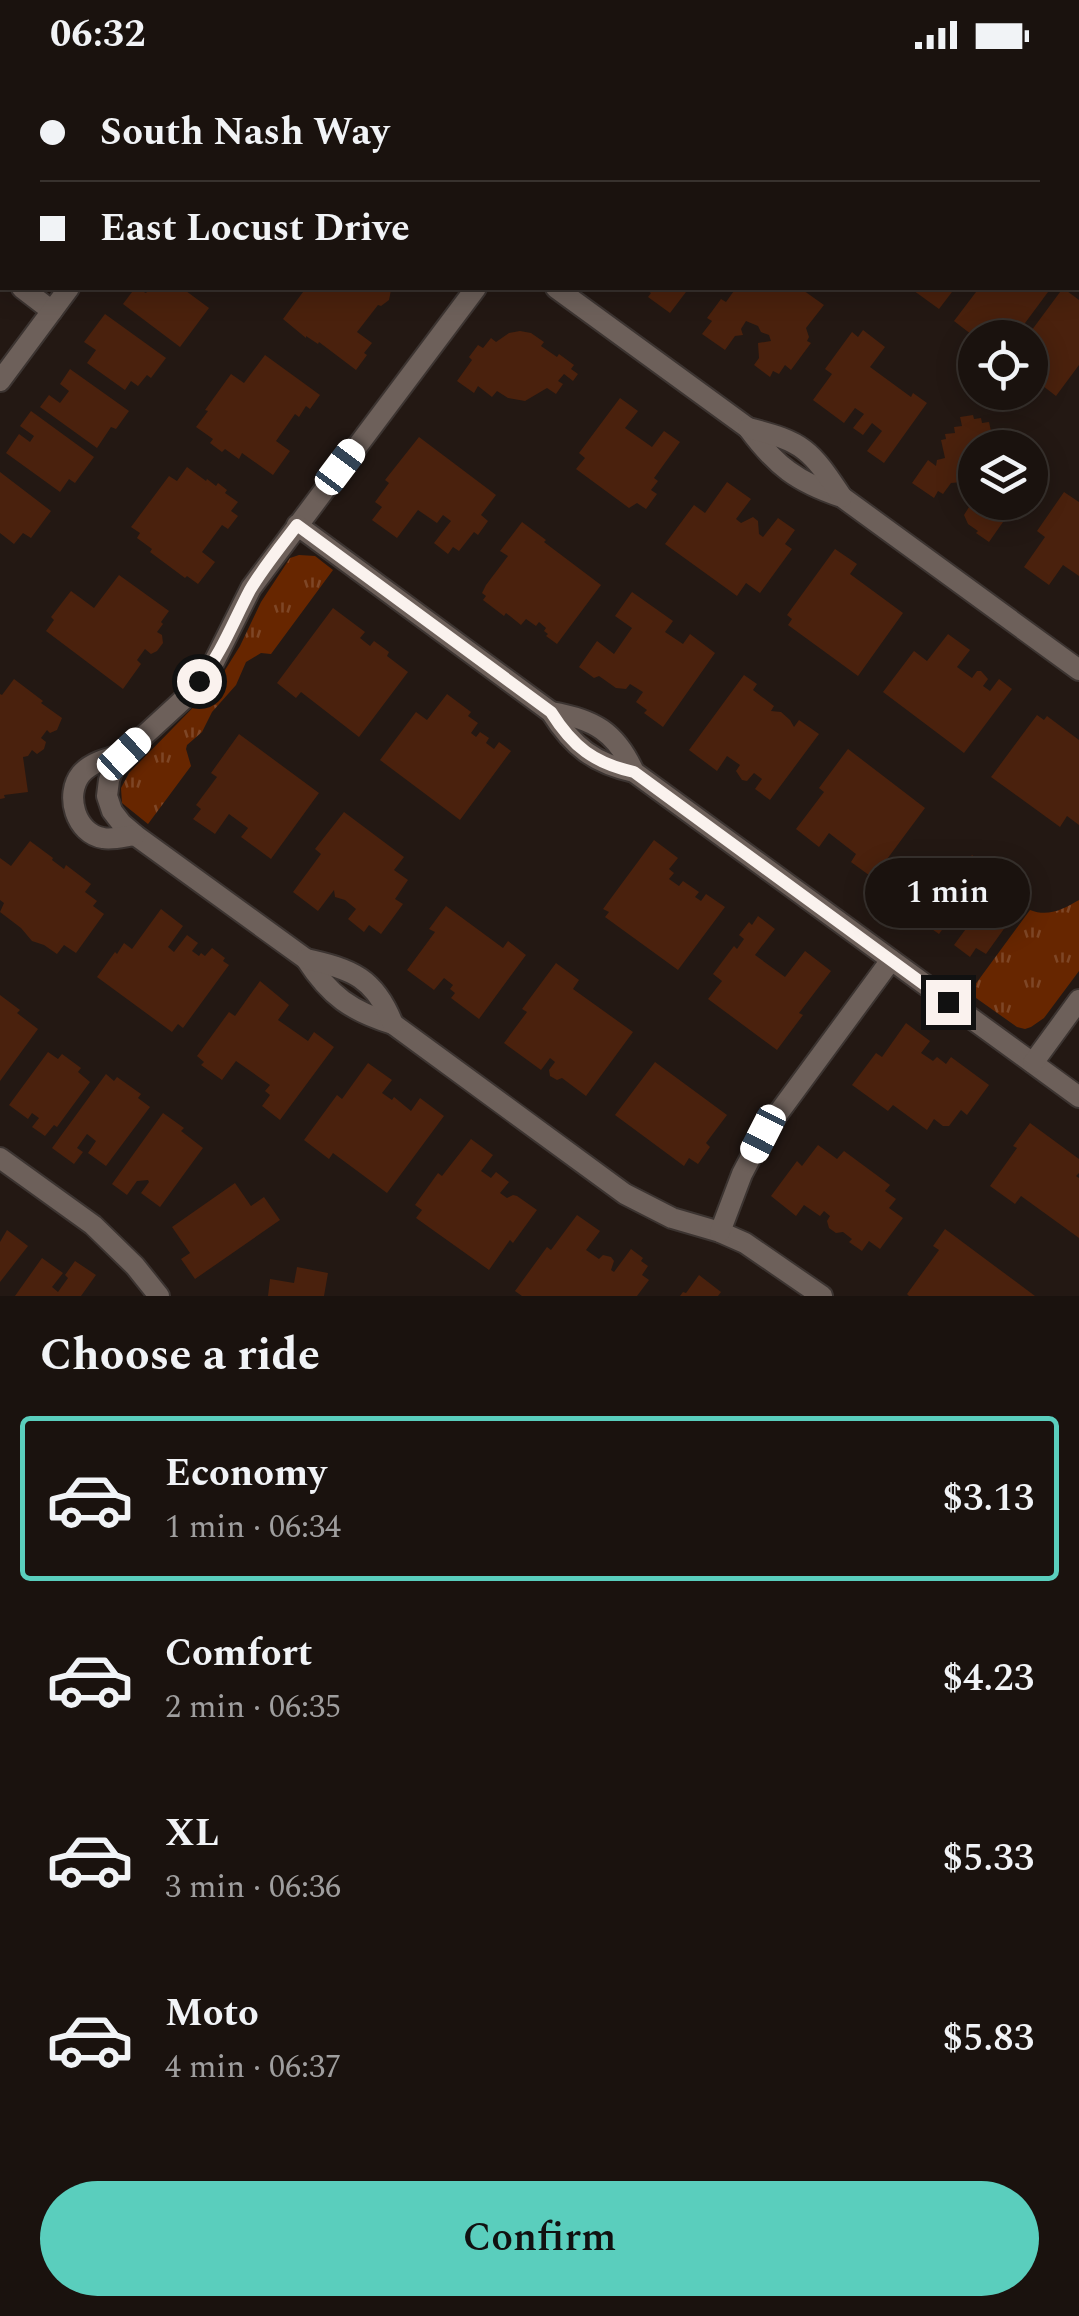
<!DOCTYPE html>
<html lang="en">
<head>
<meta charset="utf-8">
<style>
	:root { --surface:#1a120e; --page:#27201c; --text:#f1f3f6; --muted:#9f9e9e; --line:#38322e; --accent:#5acebd }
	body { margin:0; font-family:Spectral,serif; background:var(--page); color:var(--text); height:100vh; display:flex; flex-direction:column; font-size:38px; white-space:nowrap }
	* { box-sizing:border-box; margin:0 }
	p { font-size:32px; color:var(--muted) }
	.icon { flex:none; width:55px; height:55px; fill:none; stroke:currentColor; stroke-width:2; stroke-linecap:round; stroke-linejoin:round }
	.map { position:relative; height:1226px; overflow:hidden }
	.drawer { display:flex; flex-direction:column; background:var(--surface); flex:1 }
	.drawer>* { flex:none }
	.hud { position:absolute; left:0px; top:0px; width:1080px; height:220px; box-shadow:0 5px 25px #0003,0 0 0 2px var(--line); display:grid; align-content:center; height:220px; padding:0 40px; background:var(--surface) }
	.fabs { position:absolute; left:958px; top:250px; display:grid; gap:20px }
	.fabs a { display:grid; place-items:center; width:90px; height:90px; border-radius:50%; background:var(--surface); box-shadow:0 5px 25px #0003,0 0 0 2px var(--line); font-size:50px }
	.end { position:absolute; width:45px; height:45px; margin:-22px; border:12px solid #faf2ee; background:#111; box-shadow:0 0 0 5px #111 }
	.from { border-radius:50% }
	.bubble { position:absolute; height:70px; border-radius:35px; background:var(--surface); box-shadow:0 5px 25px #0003,0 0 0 2px var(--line); font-size:32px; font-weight:600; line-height:70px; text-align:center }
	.car { position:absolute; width:30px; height:60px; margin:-30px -15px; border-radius:12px; box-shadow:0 0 8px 2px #0007; background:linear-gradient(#fff 24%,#345 0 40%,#fff 0 76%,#345 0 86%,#fff 0) }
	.hud b { display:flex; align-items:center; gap:35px; height:95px; font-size:38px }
	.hud b+b { border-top:2px solid var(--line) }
	.hud i { width:25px; height:25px; background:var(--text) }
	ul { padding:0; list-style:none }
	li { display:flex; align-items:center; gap:30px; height:165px; margin:0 20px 15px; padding:0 20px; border:5px solid transparent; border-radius:10px }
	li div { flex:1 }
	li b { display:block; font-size:38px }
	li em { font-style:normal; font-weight:600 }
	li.on { border-color:var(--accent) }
	li>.icon { width:90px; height:90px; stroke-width:1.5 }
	h2 { padding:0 40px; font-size:45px; line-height:120px }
	.button { display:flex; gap:20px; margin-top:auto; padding:20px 40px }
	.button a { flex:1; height:115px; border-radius:60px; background:var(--accent); color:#111; font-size:40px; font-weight:600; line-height:115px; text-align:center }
	.status { display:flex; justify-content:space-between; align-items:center; height:70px; padding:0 50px; background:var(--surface); direction:ltr }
	.status svg { height:28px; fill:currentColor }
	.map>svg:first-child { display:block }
</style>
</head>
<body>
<div class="status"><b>06:32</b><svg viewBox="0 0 49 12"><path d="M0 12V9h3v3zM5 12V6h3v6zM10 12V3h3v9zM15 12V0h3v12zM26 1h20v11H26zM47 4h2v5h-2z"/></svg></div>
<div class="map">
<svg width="1079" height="1226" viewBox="0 0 1079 1226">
	<defs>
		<pattern id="grass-tufts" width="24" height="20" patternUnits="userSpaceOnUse" patternTransform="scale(2.5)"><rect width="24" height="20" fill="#672600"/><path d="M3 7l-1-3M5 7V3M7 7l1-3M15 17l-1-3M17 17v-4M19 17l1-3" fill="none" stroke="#7e4626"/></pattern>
	</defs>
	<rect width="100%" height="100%" fill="#231813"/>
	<!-- grass -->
	<g fill="url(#grass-tufts)">
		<polygon points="299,485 315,486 333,500 271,584 261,583 246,592 236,615 212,642 202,662 187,675 186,679 191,696 148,754 122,733 121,718 129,703 217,613 240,576 261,532 290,488"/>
		<path d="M1079,830V901L1044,948L1031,957L1025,959L1017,957L969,923L1030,840C1048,847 1062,840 1079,830Z"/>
	</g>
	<!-- building -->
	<g fill="#4a210d">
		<polygon points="135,218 146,223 150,218 182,218 209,238 180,277 123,234"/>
		<polygon points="306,218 387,218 391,220 389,230 381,236 378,235 357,262 372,273 364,283 367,285 356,300 319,272 318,274 306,266 306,268 283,249"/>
		<polygon points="643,218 689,218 670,243 648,227 651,223"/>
		<polygon points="736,218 800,218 824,235 806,258 809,267 807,271 811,273 791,300 785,295 779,304 773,301 770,307 754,295 759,288 758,273 771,271 769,265 761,262 758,256 746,251 741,259 743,265 735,266 725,280 702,264 712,251 707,248 721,229 726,232"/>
		<polygon points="910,218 955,218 939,239"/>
		<polygon points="979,218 1051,218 1014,268 976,268 954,251"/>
		<polygon points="1063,218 1079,230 1079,295 1056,326 1030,306 1030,268 1026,268"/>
		<polygon points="105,244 166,288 151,308 147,305 138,316 131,311 125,320 87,293 96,280 84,272"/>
		<polygon points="863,260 885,277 870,297 911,327 913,323 927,333 884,393 867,381 882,361 872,353 863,365 853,358 864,344 855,338 844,353 813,330 832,304 825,299 852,262 858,267"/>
		<polygon points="520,261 531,263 544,272 541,276 557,287 559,284 574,295 571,299 578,304 573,311 564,304 558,311 563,314 556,324 547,318 525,331 508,328 497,321 492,327 478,316 474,323 457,311 472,290 469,287 478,275 483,278 491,268 496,272 509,263"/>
		<polygon points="265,285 320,325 310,339 306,336 299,347 295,344 276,371 290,381 273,405 242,383 239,389 225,379 222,382 210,373 213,369 196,357 208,341 205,340 231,304 244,313"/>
		<polygon points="70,299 129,341 116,359 111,357 97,378 40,337 49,325 60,333 69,321 60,314"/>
		<polygon points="620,328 638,341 625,358 652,377 664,361 680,372 654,408 658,411 651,420 657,424 646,439 637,433 629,438 576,399 585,388 579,383"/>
		<polygon points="31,341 94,387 75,413 69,409 60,422 6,383 19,364 30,372 34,366 20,356"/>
		<polygon points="973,345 974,349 981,348 982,353 989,352 991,361 999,359 1024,378 975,378 975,428 962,416 962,412 951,413 943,424 938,421 934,428 912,413 928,390 936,396 937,390 945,388 941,370 946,369 945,364 955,363 954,357 962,356 960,347"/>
		<polygon points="419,367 496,425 481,445 488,451 478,465 474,462 459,481 453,477 448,484 434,473 451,451 443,445 437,453 418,440 397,468 372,450 382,437 375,432 389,413 385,410"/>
		<polygon points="1030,382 1046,394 1030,415"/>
		<polygon points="187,397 206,411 207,409 216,416 218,413 227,420 225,423 238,432 231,441 238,446 228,459 222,455 202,482 215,492 198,514 187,506 185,508 150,482 152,479 137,468 140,463 131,457 169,406 177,411"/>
		<polygon points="0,402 51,441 31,468 23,463 14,474 0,463"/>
		<polygon points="727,412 751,429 736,449 741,453 753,447 758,451 759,464 763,467 778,448 795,460 785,474 792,479 760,523 746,513 737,526 665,474 694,435 705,443"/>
		<polygon points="1064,422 1079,432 1079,506 1063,495 1049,515 1024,497 1045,467 1037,461"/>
		<polygon points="980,432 1017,432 989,472 976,463 978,461 968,454 964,445 969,437 976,438"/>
		<polygon points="522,452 546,470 544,472 601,515 557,574 546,566 548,564 544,561 546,558 539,552 536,556 526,549 521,555 506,543 504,546 483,530 486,526 482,523 486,515 508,486 500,481"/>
		<polygon points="835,479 857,494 850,504 903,543 858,606 788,555 792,549 787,545"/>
		<polygon points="119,505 169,541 161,552 163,554 157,562 162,565 163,573 157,581 151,584 145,579 137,590 141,594 123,619 46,561 54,550 51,547 71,521 94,538"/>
		<polygon points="632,522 673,551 665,562 683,574 690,564 715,583 663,657 644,643 647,640 636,632 643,622 630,614 626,619 616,618 599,606 594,608 579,597 597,571 614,584 632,558 615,546"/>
		<polygon points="333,538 365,562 360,568 370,576 374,571 389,582 387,586 408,602 359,667 301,622 296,628 277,613"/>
		<polygon points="948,564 970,580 957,597 972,608 977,601 981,601 988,609 983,616 990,621 999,609 1012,619 964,683 883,622 914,581 927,591"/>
		<polygon points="744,605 757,614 753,620 774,636 771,641 781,642 790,650 794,657 799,650 819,664 770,730 755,719 762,709 754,703 747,711 742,710 736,701 740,695 727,686 717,701 689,680"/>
		<polygon points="14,609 43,631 41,633 62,648 57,660 50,663 47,660 41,668 46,672 44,679 37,684 32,680 28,686 23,687 28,722 4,725 5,728 0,729 0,624 2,625"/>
		<polygon points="447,624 471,642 468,646 478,653 471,663 476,667 480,662 489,668 486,673 494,679 499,672 511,681 460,750 380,690 416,642 427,650"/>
		<polygon points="1037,645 1044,650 1047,646 1079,670 1079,755 1067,746 1060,757 991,707"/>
		<polygon points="239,664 319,723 271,789 241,767 248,758 229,744 215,764 193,749 201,739 196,735 217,707 211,703"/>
		<polygon points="848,679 925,738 873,808 851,792 856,784 829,763 819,777 796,759 824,722 819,718"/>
		<polygon points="344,742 404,787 394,800 408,810 395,829 403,834 381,864 369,855 364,862 348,849 356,839 345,830 335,827 334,820 318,841 293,822 321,784 315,779"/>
		<polygon points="654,770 678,788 669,799 674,803 669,809 679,816 683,811 699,822 695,827 701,831 706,824 725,837 678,900 605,847 609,842 603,839"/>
		<polygon points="30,771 53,788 52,790 64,799 66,795 91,814 85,822 97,831 93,836 104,844 76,883 64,875 57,884 44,875 32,871 21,858 0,842 4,833 0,830 0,788 11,796"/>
		<polygon points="972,785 1015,816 1011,821 1024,831 986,884 976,878 970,887 954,875 968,856 958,849 955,853 950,849 939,864 913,846 922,833 916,829 931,806 939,811 949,797 958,804"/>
		<polygon points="446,836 503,878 508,871 526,885 479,949 451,928 455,923 450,919 453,915 444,908 434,920 407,900 435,862 429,859"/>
		<polygon points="161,839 183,856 168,877 174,882 187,865 198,873 192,881 199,886 201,883 205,886 212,878 225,888 223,891 229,895 183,958 178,954 172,962 97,907 115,882 117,884 124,873 132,879"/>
		<polygon points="758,846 775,859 755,885 785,907 805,881 831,901 799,943 803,945 777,980 708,929 722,911 713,904 734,876 737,879 744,869 739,865 749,852 752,855"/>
		<polygon points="556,893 579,910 573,919 633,962 586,1026 562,1008 557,1010 550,1006 549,1000 555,992 550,988 541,1000 504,973 527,942 522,939"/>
		<polygon points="260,911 289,935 278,950 308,971 314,962 334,977 280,1050 262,1036 270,1025 265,1021 270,1015 236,991 222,1010 201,995 204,992 197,986 229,942 235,946"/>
		<polygon points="0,925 20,940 17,943 38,959 0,1011"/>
		<polygon points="906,953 930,971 921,983 933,991 937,987 946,994 951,987 989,1015 967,1045 961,1040 949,1056 943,1056 934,1049 927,1060 893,1035 888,1041 852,1015 876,983 882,987"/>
		<polygon points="48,982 58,989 62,984 81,998 78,1002 90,1012 57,1057 54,1055 45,1066 32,1057 39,1048 32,1043 28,1049 9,1035"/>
		<polygon points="655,992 727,1045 706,1073 710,1077 698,1094 689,1088 684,1096 615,1045"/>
		<polygon points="368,993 392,1010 382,1023 392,1030 394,1027 411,1041 420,1028 444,1046 387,1123 333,1083 329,1089 304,1070 337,1025 342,1029"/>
		<polygon points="106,1004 114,1011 117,1007 141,1024 138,1028 150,1037 106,1096 88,1083 96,1071 87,1064 77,1078 83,1082 74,1094 52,1078"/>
		<polygon points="163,1043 184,1058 181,1061 203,1078 160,1137 141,1123 149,1112 148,1110 137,1111 127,1125 112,1114"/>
		<polygon points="1030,1053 1079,1089 1079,1103 1076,1106 1079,1108 1079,1168 1021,1126 1015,1134 990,1116 1017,1078 1013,1076"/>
		<polygon points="471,1069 493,1085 481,1101 491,1108 496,1102 509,1112 500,1123 507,1128 513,1125 517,1126 537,1140 513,1173 510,1170 489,1200 416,1148 422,1140 415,1135 438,1103 442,1106"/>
		<polygon points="818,1075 837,1089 844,1081 890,1115 885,1121 896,1129 889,1138 903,1148 880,1179 869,1171 862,1181 849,1172 852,1169 843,1162 836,1163 829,1158 827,1151 830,1146 824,1141 820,1146 804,1135 796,1146 771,1126 797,1091 802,1096"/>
		<polygon points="235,1113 251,1136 264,1127 280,1150 195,1209 181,1189 190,1183 172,1157"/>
		<polygon points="577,1145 600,1161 586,1180 599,1189 603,1185 611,1187 614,1191 611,1200 614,1202 631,1179 643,1188 641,1191 648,1196 642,1205 649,1210 637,1226 522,1226 515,1221 547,1177 551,1180"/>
		<polygon points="945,1159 1035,1226 909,1226 907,1224 939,1180 933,1176"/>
		<polygon points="7,1160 28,1176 0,1212 0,1172"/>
		<polygon points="42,1188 63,1203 52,1217 58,1222 68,1208 65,1205 75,1191 96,1205 81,1226 15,1226"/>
		<polygon points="297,1197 328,1203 324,1226 268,1226 270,1209 294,1213"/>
		<polygon points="699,1205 721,1222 718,1226 680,1226 683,1222 686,1223"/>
	</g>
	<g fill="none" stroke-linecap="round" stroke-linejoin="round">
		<!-- minor casing -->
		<g stroke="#3c3431" stroke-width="24">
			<g id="minor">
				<polyline points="839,0 842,2"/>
				<polyline points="230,2 232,0"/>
				<polyline points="1008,2 1010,0"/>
				<polyline points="1078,172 1079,173"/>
				<polyline points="0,201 2,203"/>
				<polyline points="22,218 52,241"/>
				<path d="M476,218L251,518L213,594L185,628L124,684L114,696L109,710L107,726L112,741L122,754L135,765L306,889C330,926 351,941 393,954L625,1124L672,1148L720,1162L745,1173L822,1226"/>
				<path d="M556,218L748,358C776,396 797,412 842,427L1079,600"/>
				<polyline points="0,311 69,218"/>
				<path d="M748,358C804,372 810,379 842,427"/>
				<path d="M297,455L551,642C573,677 594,693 634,702L1079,1027"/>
				<path d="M551,642C594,649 616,662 634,702"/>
				<path d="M124,684C109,688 91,692 81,704C64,725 76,764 103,768C113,770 126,766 135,765"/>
				<path d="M306,889C352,899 375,908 393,954"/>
				<polyline points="1033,993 1079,930"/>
				<polyline points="0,1088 93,1155 135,1196 159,1226"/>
				<polyline points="720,1162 742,1104 763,1064 891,890"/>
			</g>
		</g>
		<!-- minor -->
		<use href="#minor" stroke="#6d605a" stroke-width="20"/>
	</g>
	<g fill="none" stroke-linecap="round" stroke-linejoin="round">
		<!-- route -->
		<path stroke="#faf2ee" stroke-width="12" d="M199,611C222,583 233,552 250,520C263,498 281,476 297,455L551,642C573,677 594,693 634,702L948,932"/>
	</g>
</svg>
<div class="fabs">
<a><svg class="icon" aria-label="locate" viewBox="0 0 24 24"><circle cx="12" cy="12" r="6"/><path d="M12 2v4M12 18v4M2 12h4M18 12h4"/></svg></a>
<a><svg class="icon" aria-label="layers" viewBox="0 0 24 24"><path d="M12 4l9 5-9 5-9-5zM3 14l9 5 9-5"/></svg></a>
</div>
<i class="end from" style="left:199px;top:611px"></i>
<i class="end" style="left:948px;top:932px"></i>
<div class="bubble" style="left:865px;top:788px;width:165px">1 min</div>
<i class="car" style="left:340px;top:397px;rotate:37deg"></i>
<i class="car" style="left:124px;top:684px;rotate:47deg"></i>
<i class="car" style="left:763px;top:1064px;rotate:207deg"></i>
<div class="hud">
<b><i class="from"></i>South Nash Way</b>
<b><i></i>East Locust Drive</b>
</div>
</div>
<section class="drawer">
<h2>Choose a ride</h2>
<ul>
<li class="on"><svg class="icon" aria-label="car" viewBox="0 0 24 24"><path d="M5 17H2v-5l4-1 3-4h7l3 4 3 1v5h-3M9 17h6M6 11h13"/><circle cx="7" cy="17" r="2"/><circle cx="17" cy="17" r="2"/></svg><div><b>Economy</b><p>1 min · 06:34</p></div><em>$3.13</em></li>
<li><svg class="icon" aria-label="car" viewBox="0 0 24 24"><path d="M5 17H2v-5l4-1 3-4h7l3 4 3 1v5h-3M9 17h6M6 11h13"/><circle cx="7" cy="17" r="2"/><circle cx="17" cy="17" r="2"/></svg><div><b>Comfort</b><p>2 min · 06:35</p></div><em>$4.23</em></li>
<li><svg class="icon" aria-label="car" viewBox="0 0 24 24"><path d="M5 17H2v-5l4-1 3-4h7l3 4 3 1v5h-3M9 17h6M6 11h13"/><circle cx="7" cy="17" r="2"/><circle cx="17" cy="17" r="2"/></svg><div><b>XL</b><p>3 min · 06:36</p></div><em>$5.33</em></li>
<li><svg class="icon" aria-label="car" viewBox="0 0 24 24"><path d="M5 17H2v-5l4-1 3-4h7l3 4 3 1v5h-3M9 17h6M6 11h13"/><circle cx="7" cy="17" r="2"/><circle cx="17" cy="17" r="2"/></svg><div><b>Moto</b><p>4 min · 06:37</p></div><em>$5.83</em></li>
</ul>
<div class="button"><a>Confirm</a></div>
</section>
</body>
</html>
